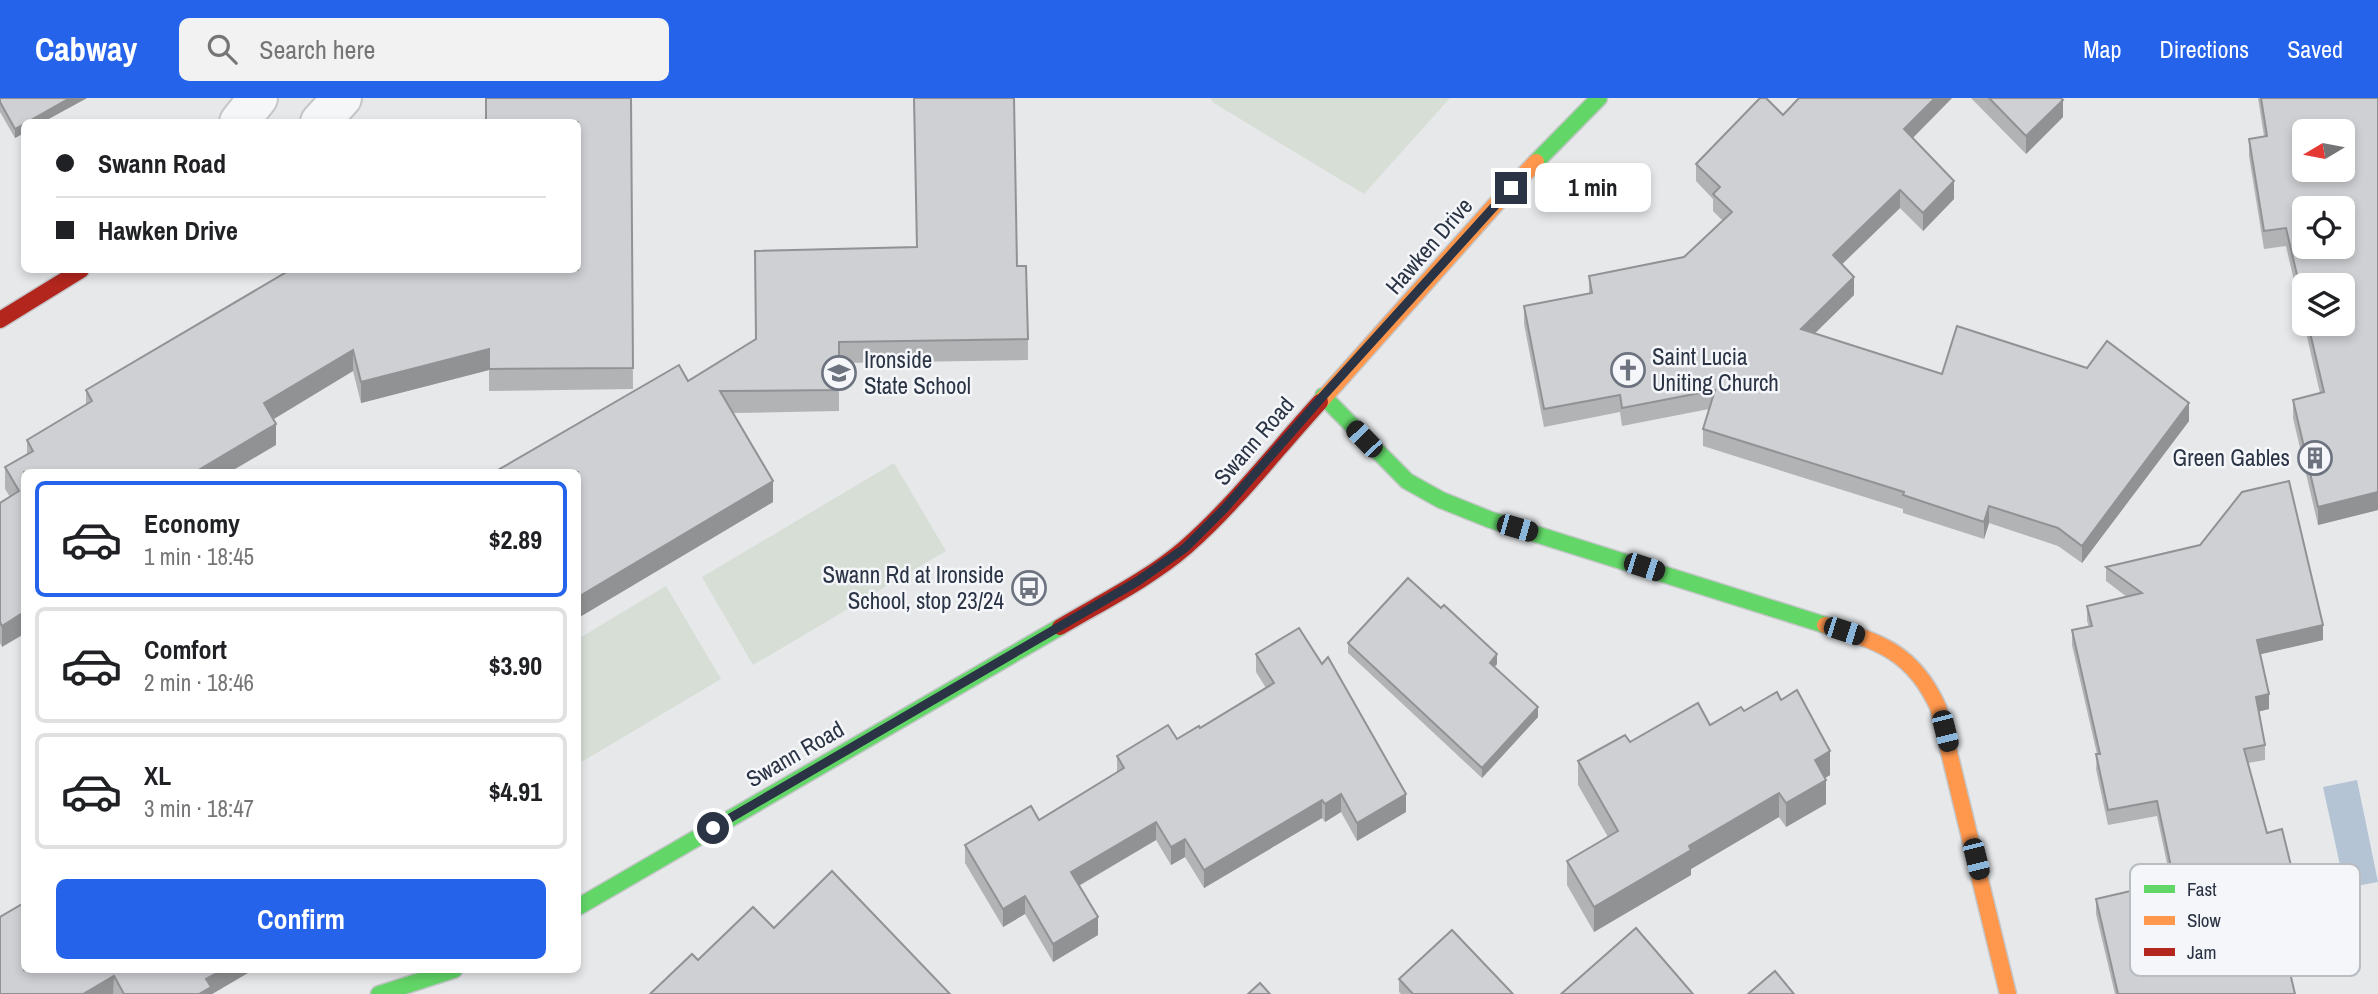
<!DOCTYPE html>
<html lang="en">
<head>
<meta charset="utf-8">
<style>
	:root { --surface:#fff; --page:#f2f2f2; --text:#202124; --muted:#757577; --line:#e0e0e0; --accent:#2563eb }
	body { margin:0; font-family:"Archivo Narrow",sans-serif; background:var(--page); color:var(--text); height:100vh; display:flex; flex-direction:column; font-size:26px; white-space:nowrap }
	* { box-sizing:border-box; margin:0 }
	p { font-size:23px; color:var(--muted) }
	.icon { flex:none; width:38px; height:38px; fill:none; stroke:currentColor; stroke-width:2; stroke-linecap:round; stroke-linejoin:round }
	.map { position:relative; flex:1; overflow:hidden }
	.panel { position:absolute; left:21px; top:371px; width:560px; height:504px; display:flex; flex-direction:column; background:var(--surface); border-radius:10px; box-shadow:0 4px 10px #0003 }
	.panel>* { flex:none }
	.banner { position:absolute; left:21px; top:21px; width:560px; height:154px; border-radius:10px; box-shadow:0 4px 10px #0003; display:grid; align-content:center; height:154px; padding:0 35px; background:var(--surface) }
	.needle { width:46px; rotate:260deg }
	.tools { position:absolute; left:2292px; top:21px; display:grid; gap:14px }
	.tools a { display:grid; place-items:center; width:63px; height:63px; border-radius:10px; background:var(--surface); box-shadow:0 4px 10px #0003; font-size:35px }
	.end { position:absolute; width:32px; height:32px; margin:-16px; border:9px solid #2b3445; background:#fff; box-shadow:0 0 0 4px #fff }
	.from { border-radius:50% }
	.bubble { position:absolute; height:49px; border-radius:10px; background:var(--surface); box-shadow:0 4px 10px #0003; font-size:23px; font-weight:700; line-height:49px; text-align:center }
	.car { position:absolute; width:21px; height:42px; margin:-21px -10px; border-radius:9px; box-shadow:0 0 5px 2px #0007; background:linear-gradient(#222 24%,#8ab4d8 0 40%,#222 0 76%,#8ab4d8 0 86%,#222 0) }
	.banner b { display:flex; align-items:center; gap:24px; height:66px; font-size:26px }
	.banner b+b { border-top:2px solid var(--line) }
	.banner i { width:18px; height:18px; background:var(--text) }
	ul { padding:12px 0 0; list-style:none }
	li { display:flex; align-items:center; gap:21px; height:116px; margin:0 14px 10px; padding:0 21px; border:4px solid var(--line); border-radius:10px }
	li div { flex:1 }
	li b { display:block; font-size:26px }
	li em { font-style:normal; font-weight:700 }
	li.on { border-color:var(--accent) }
	li>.icon { width:63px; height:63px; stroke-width:1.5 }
	.primary-button { display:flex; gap:14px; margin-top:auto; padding:14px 35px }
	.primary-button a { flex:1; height:80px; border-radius:10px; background:var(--accent); color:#fff; font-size:28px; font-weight:700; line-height:80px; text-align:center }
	header { display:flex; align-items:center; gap:42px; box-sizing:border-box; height:98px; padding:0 35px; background:var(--accent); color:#fff }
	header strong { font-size:33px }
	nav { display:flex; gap:38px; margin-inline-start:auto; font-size:24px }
	.search { width:490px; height:63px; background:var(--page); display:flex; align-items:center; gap:18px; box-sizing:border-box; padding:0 24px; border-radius:10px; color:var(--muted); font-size:26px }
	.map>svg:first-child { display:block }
</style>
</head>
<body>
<header>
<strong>Cabway</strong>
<div class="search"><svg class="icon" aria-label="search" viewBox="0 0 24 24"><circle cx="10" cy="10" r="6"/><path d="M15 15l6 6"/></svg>Search here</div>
<nav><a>Map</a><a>Directions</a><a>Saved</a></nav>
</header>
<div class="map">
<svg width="2378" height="896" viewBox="0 0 2378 896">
	<rect width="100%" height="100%" fill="#e6e8ea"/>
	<!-- green -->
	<g fill="#d6ded6">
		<polygon points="1210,0 1450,0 1364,96 1214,5"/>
		<polygon points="894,365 946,453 753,567 702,479"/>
		<polygon points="666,488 721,581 578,666 578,541"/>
	</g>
	<!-- water -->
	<polygon fill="#b4c4d5" points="2357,682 2378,784 2345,790 2323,689"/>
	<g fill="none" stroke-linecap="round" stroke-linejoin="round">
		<!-- street casing -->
		<g stroke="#c4c6c8" stroke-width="42">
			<g id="street">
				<polyline points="239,24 258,0"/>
				<polyline points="320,24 342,0"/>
			</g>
		</g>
		<!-- fast casing -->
		<g stroke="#c4c6c8" stroke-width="19">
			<g id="fast">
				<polyline points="1536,64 1599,0"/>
				<polyline points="1323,298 1407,383 1441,402 1491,422 1825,527"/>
				<polyline points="578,809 1060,529"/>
				<polyline points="379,896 454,872"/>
			</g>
		</g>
		<!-- slow casing -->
		<g stroke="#c4c6c8" stroke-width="19">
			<g id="slow">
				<polyline points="1320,304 1496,106 1536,64"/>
				<path d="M1825,527C1880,544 1913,554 1938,609L2008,896"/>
			</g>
		</g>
		<!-- jam casing -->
		<g stroke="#c4c6c8" stroke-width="19">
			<g id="jam">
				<polyline points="0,222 81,172"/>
				<path d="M1060,529C1102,504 1149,481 1186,449C1235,406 1276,352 1320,304"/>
			</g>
		</g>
		<!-- street -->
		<use href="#street" stroke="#f5f6f7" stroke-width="38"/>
		<!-- fast -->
		<use href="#fast" stroke="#63d668" stroke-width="16"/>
		<!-- slow -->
		<use href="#slow" stroke="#ff974d" stroke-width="16"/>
		<!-- jam -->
		<use href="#jam" stroke="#b3261e" stroke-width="16"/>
	</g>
	<!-- wall -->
	<g fill="#b1b3b5" fill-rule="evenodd">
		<polygon points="0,0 87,0 43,24 24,24 24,35 15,40 0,14"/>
		<polygon points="631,0 633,291 489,293 489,272 361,305 353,273 273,321 276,347 24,374 2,549 0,545 0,405 10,399 5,391 5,369 27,356 27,342 86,307 86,292 578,172"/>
		<polygon points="1952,0 1912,40 1954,101 1923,133 1900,110 1842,166 1854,197 1814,235 1942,276 2189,323 2082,465 2058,448 1989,425 1984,441 1903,415 1903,411 1703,348 1703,331 1709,311 1622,328 1620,314 1544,329 1524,226 1524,208 1589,195 1589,178 1684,159 1723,123 1713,113 1713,101 1696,83 1696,66 1783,17"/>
		<polygon points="1971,0 2061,0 2063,19 2026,56"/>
		<path d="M2258,0H2378V412L2318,427L2293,320V302L2320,295L2286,148L2264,151L2249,58V41L2264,38ZM2305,187L2343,226H2305Z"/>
		<polygon points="917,149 1017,168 1028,241 1028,262 839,265 839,313 733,315 773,404 578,520 578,374 498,374 498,372 688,283"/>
		<polygon points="2106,469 2323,542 2260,556 2269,611 2258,614 2265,647 2265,662 2248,665 2267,735 2297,807 2275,812 2295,896 2115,896 2096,816 2096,801 2171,784 2157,718 2108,727 2096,671 2097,656 2072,547 2072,532 2089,529 2087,523 2087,508 2127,499 2106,483"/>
		<polygon points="1348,545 1497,566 1494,569 1538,619 1482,680 1348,555"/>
		<polygon points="1256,556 1406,714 1357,743 1341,714 1325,724 1322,720 1204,790 1185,759 1171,767 1156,742 1079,788 1098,837 1053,864 1025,816 1003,829 965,765 965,747 1039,722 1117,674 1117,658 1177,641 1200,630 1266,590 1256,574"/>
		<polygon points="1781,602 1830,677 1825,680 1826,706 1786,729 1779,719 1691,771 1691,777 1594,834 1567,787 1567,763 1608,739 1578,687 1578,663 1630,644 1710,627 1744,613"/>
		<polygon points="24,872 253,872 212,896 0,896"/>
		<polygon points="1399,881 1513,896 1401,896 1399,894"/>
	</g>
	<!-- shaded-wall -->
	<g fill="#909294">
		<polygon points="70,0 87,0 43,24 26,24"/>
		<polygon points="1935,0 1952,0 1904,49 1904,31"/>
		<polygon points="2063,2 2063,19 2026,56 2026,38"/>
		<polygon points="24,25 24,35 15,40 15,31"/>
		<polygon points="1954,83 1954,101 1923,133 1923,115"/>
		<polygon points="1900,92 1900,110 1833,175 1833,157"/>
		<polygon points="1854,179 1854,197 1801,249 1801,231"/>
		<polygon points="489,251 489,272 361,305 361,284"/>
		<polygon points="353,252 353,273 264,327 264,305"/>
		<polygon points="2189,305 2189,323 2082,465 2082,448"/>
		<polygon points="276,326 276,347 230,374 195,374"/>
		<polygon points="773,383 773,404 578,520 578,499"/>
		<polygon points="2378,394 2378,412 2318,427 2318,409"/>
		<polygon points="1989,408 1989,425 1984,441 1984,424"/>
		<polygon points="24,514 24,536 2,549 2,528"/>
		<polygon points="2323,527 2323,542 2257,557 2257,542"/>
		<polygon points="1497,556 1497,566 1490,575 1490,565"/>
		<polygon points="2269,596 2269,611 2256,614 2256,599"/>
		<polygon points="1538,609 1538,619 1482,680 1482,670"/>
		<polygon points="1830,653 1830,677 1815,686 1815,662"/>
		<polygon points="1826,682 1826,706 1786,729 1786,705"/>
		<polygon points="1779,695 1779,719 1691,771 1691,777 1594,834 1594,809 1689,748"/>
		<polygon points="1341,696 1341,714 1325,724 1325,706"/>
		<polygon points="1406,696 1406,714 1357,743 1357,725"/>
		<polygon points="1322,702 1322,720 1204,790 1204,772"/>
		<polygon points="1156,724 1156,742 1071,792 1071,774"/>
		<polygon points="1185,741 1185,759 1171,767 1171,749"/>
		<polygon points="2297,792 2297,807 2272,813 2272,798"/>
		<polygon points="1025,798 1025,816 1003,829 1003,811"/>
		<polygon points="1098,819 1098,837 1053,864 1053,846"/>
		<polygon points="223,872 253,872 212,896 199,896 206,881"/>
		<polygon points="114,878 113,896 83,896"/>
	</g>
	<!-- building -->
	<g fill="#ced0d3" stroke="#909294" stroke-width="2" fill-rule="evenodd">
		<polygon points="0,0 70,0 15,31 0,4"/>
		<polygon points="486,0 631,0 633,270 489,271 489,251 361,284 353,252 264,305 276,326 195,374 24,374 24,514 2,528 0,524 0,405 19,393 5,369 33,353 27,342 92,303 86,292 290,172 578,172 578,24 486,24"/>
		<polygon points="914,0 1014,0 1017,168 1026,168 1028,241 839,244 839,292 720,293 773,383 578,499 578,374 499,374 498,372 679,267 688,283 756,241 755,153 917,149"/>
		<polygon points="1760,0 1766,0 1783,17 1799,0 1935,0 1904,31 1954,83 1923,115 1900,92 1833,157 1854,179 1801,231 1942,276 1957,228 2087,270 2107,243 2189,305 2082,448 2058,430 1989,408 1984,424 1903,397 1904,394 1703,331 1715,292 1622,310 1620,297 1544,311 1524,208 1592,195 1589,178 1684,159 1732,114 1713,96 1720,89 1696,66"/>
		<polygon points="1989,0 2061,0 2063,2 2026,38"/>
		<path d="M2261,0H2378V394L2318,409L2293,302L2324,294L2308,226H2343V187H2305V211L2286,130L2264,133L2249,41L2267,38ZM2305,33H2343V72H2305ZM2305,110H2343V149H2305Z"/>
		<polygon points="2289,383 2323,527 2257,542 2269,596 2256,599 2265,647 2244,651 2267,735 2282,731 2297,792 2272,798 2295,896 2118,896 2096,801 2174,783 2157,703 2108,712 2096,656 2100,656 2072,532 2092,528 2087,508 2142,495 2106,469 2200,447 2242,394"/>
		<polygon points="1408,480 1441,510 1444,507 1497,556 1490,565 1538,609 1482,670 1348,545"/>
		<polygon points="1299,530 1322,566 1328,559 1406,696 1357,725 1341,696 1325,706 1322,702 1204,772 1185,741 1171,749 1156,724 1071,774 1098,819 1053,846 1025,798 1003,811 965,747 1031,708 1039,722 1124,670 1117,658 1168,627 1177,641 1199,628 1200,630 1274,585 1256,556"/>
		<polygon points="1797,592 1830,653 1815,662 1826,682 1786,705 1779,695 1689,748 1691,752 1594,809 1567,763 1618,733 1578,663 1625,637 1630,644 1698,605 1710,627 1741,609 1744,613 1777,594 1781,602"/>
		<polygon points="832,773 950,896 650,896 692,856 698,862 753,809 774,830"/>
		<polygon points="24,805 24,872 223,872 206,881 211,889 199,896 124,896 114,878 83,896 0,896 0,819"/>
		<polygon points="1636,830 1693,896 1561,896"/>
		<polygon points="1452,832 1513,896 1413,896 1399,881"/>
		<polygon points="1775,873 1794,896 1748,896"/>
		<polygon points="1260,885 1270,896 1248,896"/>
	</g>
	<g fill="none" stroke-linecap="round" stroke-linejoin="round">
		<!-- route -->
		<polyline stroke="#2b3445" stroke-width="9" points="713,730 1138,483 1185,450 1225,410 1323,298 1511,90"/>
	</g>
	<!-- icons -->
	<defs>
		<g id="church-ring" transform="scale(1.75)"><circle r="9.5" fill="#f4f6f9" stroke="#6c737f" stroke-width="1.5"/><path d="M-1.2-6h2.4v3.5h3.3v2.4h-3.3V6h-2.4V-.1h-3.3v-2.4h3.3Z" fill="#6c737f"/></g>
		<g id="school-ring" transform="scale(1.75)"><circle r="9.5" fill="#f4f6f9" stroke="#6c737f" stroke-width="1.5"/><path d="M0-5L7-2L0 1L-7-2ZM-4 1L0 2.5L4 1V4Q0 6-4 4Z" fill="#6c737f"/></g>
		<g id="building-ring" transform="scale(1.75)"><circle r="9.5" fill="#f4f6f9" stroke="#6c737f" stroke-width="1.5"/><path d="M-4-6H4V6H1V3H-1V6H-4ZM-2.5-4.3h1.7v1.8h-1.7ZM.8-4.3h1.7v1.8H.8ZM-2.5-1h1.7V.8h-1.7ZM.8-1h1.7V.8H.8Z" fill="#6c737f"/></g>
		<g id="bus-ring" transform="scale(1.75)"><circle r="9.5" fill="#f4f6f9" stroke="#6c737f" stroke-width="1.5"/><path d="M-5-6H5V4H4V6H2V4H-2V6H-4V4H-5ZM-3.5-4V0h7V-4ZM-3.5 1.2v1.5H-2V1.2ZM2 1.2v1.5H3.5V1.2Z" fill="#6c737f"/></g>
	</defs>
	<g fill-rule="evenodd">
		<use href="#church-ring" x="1628" y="272"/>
		<use href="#school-ring" x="839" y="275"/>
		<use href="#building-ring" x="2315" y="360"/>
		<use href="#bus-ring" x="1029" y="490"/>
	</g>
	<g text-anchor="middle" stroke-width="5" stroke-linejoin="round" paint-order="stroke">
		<!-- street labels -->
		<g font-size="23" fill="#2b3445" stroke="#f4f6f9">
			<text transform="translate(1429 148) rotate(-49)" y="8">Hawken Drive</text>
			<text transform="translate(1254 343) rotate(-49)" y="8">Swann Road</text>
			<text transform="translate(795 656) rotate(-30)" y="8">Swann Road</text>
		</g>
		<!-- poi labels -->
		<g font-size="23" fill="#2b3445" stroke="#f4f6f9" text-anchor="start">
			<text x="1652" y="267">Saint Lucia<tspan x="1652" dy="26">Uniting Church</tspan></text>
			<text x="864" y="270">Ironside<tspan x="864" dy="26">State School</tspan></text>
			<text x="2290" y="368" text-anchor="end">Green Gables</text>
			<text x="1004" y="485" text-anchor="end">Swann Rd at Ironside<tspan x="1004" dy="26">School, stop 23/24</tspan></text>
		</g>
	</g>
	<!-- legend -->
	<rect x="2130" y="766" width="230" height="112" rx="10" fill="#f4f6f9" stroke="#b8bcc3" stroke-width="2"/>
	<rect x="2144" y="787" width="31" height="8" fill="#63d668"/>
	<rect x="2144" y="818" width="31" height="9" fill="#ff974d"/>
	<rect x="2144" y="850" width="31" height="8" fill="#b3261e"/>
	<g font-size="19" fill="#2b3445">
		<text x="2187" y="798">Fast</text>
		<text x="2187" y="829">Slow</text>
		<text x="2187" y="861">Jam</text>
	</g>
</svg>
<div class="tools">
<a><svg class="needle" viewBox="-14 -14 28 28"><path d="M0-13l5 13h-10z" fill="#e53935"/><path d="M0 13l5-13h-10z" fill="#757577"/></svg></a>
<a><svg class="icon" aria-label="locate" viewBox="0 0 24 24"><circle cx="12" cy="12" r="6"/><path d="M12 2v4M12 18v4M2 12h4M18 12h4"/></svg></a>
<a><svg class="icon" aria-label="layers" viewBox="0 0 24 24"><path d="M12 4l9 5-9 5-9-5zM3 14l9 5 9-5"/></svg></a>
</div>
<i class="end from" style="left:713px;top:730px"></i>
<i class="end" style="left:1511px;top:90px"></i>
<div class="bubble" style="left:1535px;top:65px;width:116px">1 min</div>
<i class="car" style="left:1364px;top:341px;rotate:316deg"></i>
<i class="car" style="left:1517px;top:430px;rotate:106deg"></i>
<i class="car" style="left:1644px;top:469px;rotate:108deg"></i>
<i class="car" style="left:1844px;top:533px;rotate:108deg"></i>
<i class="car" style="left:1945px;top:633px;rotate:166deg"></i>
<i class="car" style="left:1976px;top:761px;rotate:166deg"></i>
<div class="banner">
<b><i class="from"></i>Swann Road</b>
<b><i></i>Hawken Drive</b>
</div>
<section class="panel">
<ul>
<li class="on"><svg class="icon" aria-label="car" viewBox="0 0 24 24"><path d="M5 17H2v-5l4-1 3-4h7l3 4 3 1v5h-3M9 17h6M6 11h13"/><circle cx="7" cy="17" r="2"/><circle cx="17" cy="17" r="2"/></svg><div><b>Economy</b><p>1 min · 18:45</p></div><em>$2.89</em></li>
<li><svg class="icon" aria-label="car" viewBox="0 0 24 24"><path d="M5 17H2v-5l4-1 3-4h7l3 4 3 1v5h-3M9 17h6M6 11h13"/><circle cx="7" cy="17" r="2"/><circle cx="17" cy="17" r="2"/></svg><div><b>Comfort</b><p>2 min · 18:46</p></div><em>$3.90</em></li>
<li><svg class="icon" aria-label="car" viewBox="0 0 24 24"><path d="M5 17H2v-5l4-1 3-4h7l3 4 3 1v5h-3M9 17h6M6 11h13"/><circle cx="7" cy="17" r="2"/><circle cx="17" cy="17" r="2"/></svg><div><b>XL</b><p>3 min · 18:47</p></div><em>$4.91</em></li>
</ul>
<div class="primary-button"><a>Confirm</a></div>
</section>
</div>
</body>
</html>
